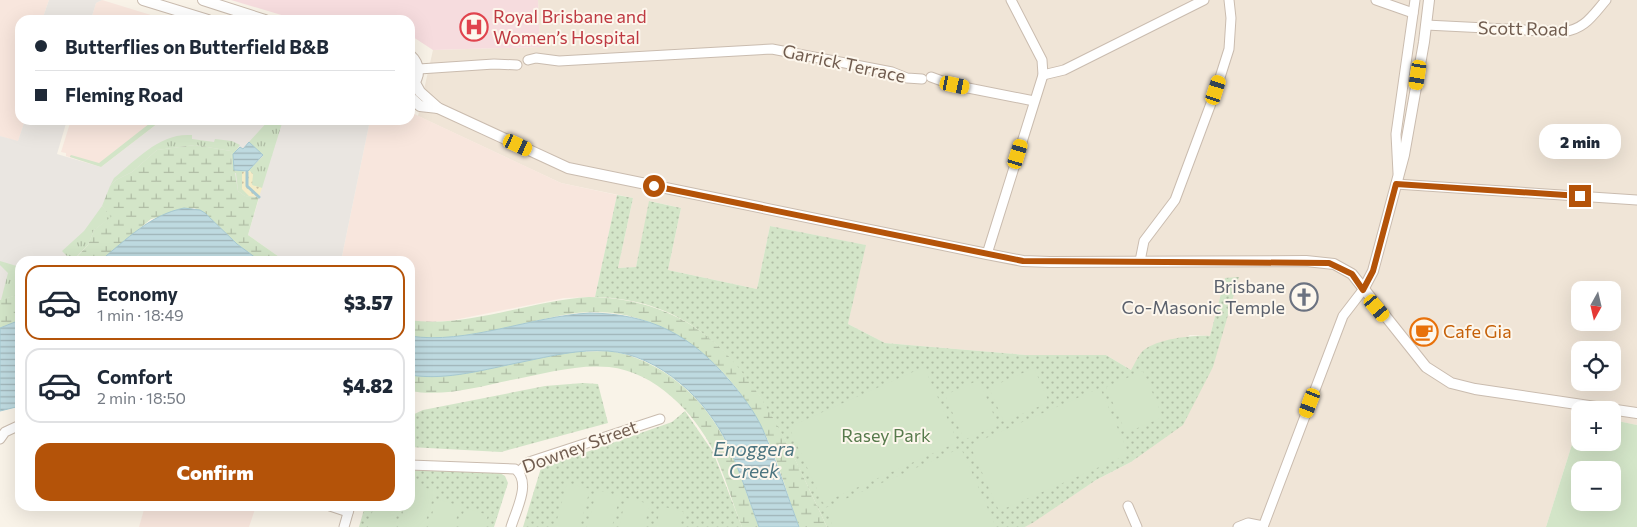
<!DOCTYPE html>
<html lang="en">
<head>
<meta charset="utf-8">
<style>
	:root { --surface:#fff; --page:#f6f6f7; --text:#1f2937; --muted:#747a83; --line:#e0e1e3; --accent:#b45309 }
	body { margin:0; font-family:Commissioner,sans-serif; background:var(--page); color:var(--text); height:100vh; display:flex; flex-direction:column; font-size:19px; white-space:nowrap }
	* { box-sizing:border-box; margin:0 }
	p { font-size:16px; color:var(--muted) }
	.icon { flex:none; width:28px; height:28px; fill:none; stroke:currentColor; stroke-width:2; stroke-linecap:round; stroke-linejoin:round }
	.map { position:relative; flex:1; overflow:hidden }
	.details { position:absolute; left:15px; top:256px; width:400px; height:255px; display:flex; flex-direction:column; background:var(--surface); border-radius:15px; box-shadow:0 5px 20px #0002 }
	.details>* { flex:none }
	.guide { position:absolute; left:15px; top:15px; width:400px; height:110px; border-radius:15px; box-shadow:0 5px 20px #0002; display:grid; align-content:center; height:110px; padding:0 20px; background:var(--surface) }
	.needle { width:32px; rotate:188deg }
	.buttons { position:absolute; left:1571px; top:281px; display:grid; gap:10px }
	.buttons a { display:grid; place-items:center; width:50px; height:50px; border-radius:10px; background:var(--surface); box-shadow:0 5px 20px #0002; font-size:25px }
	.end { position:absolute; width:22px; height:22px; margin:-11px; border:6px solid #b45309; background:#fff; box-shadow:0 0 0 2px #fff }
	.from { border-radius:50% }
	.bubble { position:absolute; height:35px; border-radius:15px; background:var(--surface); box-shadow:0 5px 20px #0002; font-size:16px; font-weight:800; line-height:35px; text-align:center }
	.car { position:absolute; width:15px; height:30px; margin:-15px -8px; border-radius:6px; box-shadow:0 0 4px 1px #0007; background:linear-gradient(#f5c518 24%,#345 0 40%,#f5c518 0 76%,#345 0 86%,#f5c518 0) }
	.guide b { display:flex; align-items:center; gap:18px; height:48px; font-size:19px }
	.guide b+b { border-top:1px solid var(--line) }
	.guide i { width:12px; height:12px; background:var(--text) }
	ul { padding:9px 0 0; list-style:none }
	li { display:flex; align-items:center; gap:15px; height:75px; margin:0 10px 8px; padding:0 10px; border:2px solid var(--line); border-radius:15px }
	li div { flex:1 }
	li b { display:block; font-size:19px }
	li em { font-style:normal; font-weight:800 }
	li.on { border-color:var(--accent) }
	li>.icon { width:45px; height:45px; stroke-width:1.5 }
	.cta { display:flex; gap:10px; margin-top:auto; padding:10px 20px }
	.cta a { flex:1; height:58px; border-radius:15px; background:var(--accent); color:#fff; font-size:20px; font-weight:800; line-height:58px; text-align:center }
	.map>svg:first-child { display:block }
</style>
</head>
<body>
<div class="map">
<svg width="1637" height="527" viewBox="0 0 1637 527">
	<defs>
		<pattern id="grass-tufts" width="24" height="20" patternUnits="userSpaceOnUse" patternTransform="scale(1.25)"><rect width="24" height="20" fill="#d3e5c8"/><path d="M3 7l-1-3M5 7V3M7 7l1-3M15 17l-1-3M17 17v-4M19 17l1-3" fill="none" stroke="#b0bda5"/></pattern>
		<pattern id="wetland-marsh" width="20" height="14" patternUnits="userSpaceOnUse" patternTransform="scale(1.25)"><rect width="20" height="14" fill="#d3e5c8"/><path d="M1 5h8M5 5V1M11 12h8M15 12V8" fill="none" stroke="#b0bda5"/></pattern>
		<pattern id="sand-dots" width="8" height="8" patternUnits="userSpaceOnUse" patternTransform="scale(1.25)"><rect width="8" height="8" fill="#f4ecc7"/><path d="M2 2h.1M6 6h.1" fill="none" stroke="#cac2a4" stroke-width="1.8" stroke-linecap="round"/></pattern>
		<pattern id="park-dots" width="8" height="8" patternUnits="userSpaceOnUse" patternTransform="scale(1.25)"><rect width="8" height="8" fill="#d3e5c8"/><path d="M2 2h.1M6 6h.1" fill="none" stroke="#b0bda5" stroke-width="1.8" stroke-linecap="round"/></pattern>
		<pattern id="water-rules" width="6" height="5" patternUnits="userSpaceOnUse" patternTransform="scale(1.25)"><rect width="6" height="5" fill="#bedae0"/><path d="M0 2.5h6" fill="none" stroke="#9fb4b8"/></pattern>
	</defs>
	<rect width="100%" height="100%" fill="#f9f3e8"/>
	<!-- residential -->
	<path fill="#f0e5d7" fill-rule="evenodd" d="M538,0H1637V425L1613,420L1612,410H1580V419L1546,527H1025L1096,480L1131,462L1156,443L1213,367L1225,278L1210,336L1190,335L1131,370L1106,355H1026L885,343L848,324L865,245L770,226L757,289L668,270L681,208L650,201L636,267L618,268L633,198L561,183L418,116L433,50L540,47ZM1580,290H1612V322H1580ZM1580,350H1612V382H1580Z"/>
	<!-- commercial -->
	<g fill="#f8e6dd">
		<polygon points="0,0 49,0 42,20 20,20 20,120 25,120 18,142 0,136"/>
		<polygon points="102,0 167,20 98,20 92,16 96,3"/>
		<polygon points="410,112 561,183 617,195 595,297 564,298 449,321 423,322 410,320 410,261 341,261 370,120 410,120"/>
		<polygon points="71,120 162,120 101,167 66,156 66,153 61,152"/>
		<polygon points="145,506 256,506 249,527 139,527"/>
	</g>
	<!-- industrial -->
	<g fill="#eae6e1">
		<polygon points="49,0 102,0 96,3 92,16 98,20 42,20"/>
		<polygon points="25,120 67,120 57,154 101,167 162,120 167,124 169,120 370,120 341,261 285,261 248,235 259,198 245,196 112,217 73,261 20,261 20,294 0,300 0,136 18,141"/>
	</g>
	<!-- medical -->
	<polygon fill="#f6dcde" points="231,0 538,0 540,47 433,50 410,35 410,20 298,20"/>
	<!-- grass -->
	<g fill="url(#grass-tufts)">
		<polygon points="154,120 162,120 101,167 70,157 71,155 99,163"/>
		<polygon points="269,120 283,120 262,188 254,187 251,183 253,174 248,171 263,156 249,142"/>
		<path d="M189,135H192V139L214,142L215,139L232,141L240,145L233,155L234,170L244,171L249,196L252,197L245,196L238,191L236,173H232L231,151L195,145L157,150L132,172L116,180L110,186L114,178C136,160 159,134 189,135Z"/>
		<polygon points="102,206 112,217 94,230 88,245 72,261 62,251 84,231"/>
		<polygon points="0,261 20,267 20,294 1,300 8,273 0,265"/>
	</g>
	<!-- wetland -->
	<g fill="url(#wetland-marsh)">
		<polygon points="195,145 231,151 232,172 235,173 238,191 245,196 259,197 248,235 285,261 260,261 237,244 205,213 194,208 151,219 100,261 73,261 88,245 94,230 111,217 102,206 110,186 116,180 132,172 157,150"/>
		<polygon points="20,294 20,320 0,328 0,300"/>
		<path d="M589,297C734,300 774,416 827,527H799C787,495 778,458 762,428C724,354 649,298 563,315C515,324 457,344 410,336V320C464,329 532,300 589,297Z"/>
		<path d="M609,351C661,359 704,397 727,444C740,470 748,500 759,527H742C732,502 725,476 714,452C694,412 655,372 609,367C576,364 543,374 511,380C478,387 444,397 410,391V375L436,377L571,352Z"/>
	</g>
	<!-- sand -->
	<polygon fill="url(#sand-dots)" points="250,171 253,174 252,185 262,188 259,197 249,196 242,189 242,172"/>
	<!-- park -->
	<g fill="url(#park-dots)">
		<path d="M617,195L633,198L618,268L636,267L649,201L681,208L668,270L757,289L770,226L866,245L848,324L885,343L1026,355H1106L1131,370C1134,365 1137,358 1141,353C1153,339 1192,335 1210,336L1225,278L1239,277L1213,367L1183,425L1131,462L1096,480L1034,522L1025,527H827C777,422 732,300 595,297Z"/>
		<polygon points="583,383 598,384 608,423 501,452 410,447 410,416 423,410 545,386"/>
		<polygon points="685,411 713,452 742,527 523,527 541,468 672,422"/>
		<polygon points="410,469 500,473 505,476 508,483 494,527 359,527 365,506 410,506"/>
	</g>
	<!-- garden -->
	<g fill="#d3e5c8" fill-rule="evenodd">
		<polygon points="924,367 958,442 823,503 789,427"/>
		<polygon points="1034,368 1049,402 1004,422 989,388"/>
		<polygon points="1143,371 1163,417 1126,433 1106,387"/>
		<polygon points="979,380 998,425 964,440 945,395"/>
		<polygon points="1100,388 1129,454 999,511 970,445"/>
		<path d="M1580,419V442H1612L1613,420L1637,425V527H1546ZM1580,470H1612V502H1580Z"/>
		<polygon points="961,448 996,527 833,527 825,508"/>
		<polygon points="412,483 435,491 424,527 398,527 405,506 410,506"/>
		<polygon points="567,483 590,489 580,527 555,527"/>
		<polygon points="597,490 620,496 612,527 587,527"/>
		<polygon points="626,498 650,504 644,527 619,527"/>
		<polygon points="437,499 460,506 454,527 428,527"/>
		<polygon points="374,506 400,506 393,527 368,527"/>
		<polygon points="661,506 684,512 680,527 656,527"/>
		<polygon points="465,508 488,515 484,527 459,527"/>
	</g>
	<!-- water -->
	<g fill="url(#water-rules)" stroke="#a6c9d1">
		<polygon points="249,142 263,155 248,171 234,170 233,154 240,147 243,149"/>
		<path d="M184,208L200,210L205,213L237,244L260,261H100C127,239 150,215 184,208Z"/>
		<path d="M590,313C650,314 690,334 729,380C742,395 755,412 763,430C777,462 787,495 799,527H759C749,500 740,471 728,445C707,400 660,355 608,351C579,349 551,356 522,362C486,369 447,381 410,375V336C466,345 532,316 590,313Z"/>
		<polygon points="20,320 20,406 0,411 0,328"/>
	</g>
	<g fill="none" stroke-linecap="round" stroke-linejoin="round">
		<!-- stream -->
		<polyline stroke="#a6c9d1" stroke-width="3" points="247,172 247,186 259,197"/>
		<!-- minor casing -->
		<g stroke="#cabcaf" stroke-width="11">
			<g id="minor">
				<polyline points="1376,0 1413,13"/>
				<path d="M1426,25L1563,32C1585,29 1592,16 1606,0"/>
				<polyline points="528,60 536,58 559,61 772,49 892,72 907,78 922,79"/>
				<polyline points="419,69 494,64 517,65"/>
				<polyline points="1043,75 1064,70 1204,0"/>
				<polyline points="931,77 953,85 1034,101"/>
				<polyline points="1398,173 1396,134 1415,0"/>
				<polyline points="1396,184 1637,200"/>
				<polyline points="987,254 1043,75 1042,60 1011,0"/>
				<polyline points="1140,261 1144,241 1175,200 1216,90 1229,49 1231,18 1229,0"/>
				<polyline points="0,439 5,432 20,425"/>
				<path d="M410,465L515,469C532,482 516,510 511,527"/>
				<polyline points="519,472 529,462 660,419"/>
				<polyline points="330,506 348,512"/>
				<polyline points="1128,506 1137,527"/>
				<polyline points="344,527 350,506"/>
				<polyline points="1238,527 1248,523 1263,526"/>
				<polyline points="1263,527 1343,316 1363,290"/>
			</g>
		</g>
		<!-- tertiary casing -->
		<g stroke="#cabcaf" stroke-width="12">
			<g id="tertiary">
				<polyline points="143,0 208,20"/>
				<polyline points="203,0 265,20"/>
				<path d="M410,55C420,64 421,77 411,86"/>
				<polyline points="415,83 420,92 438,108 568,168 987,254 1023,261 1050,262 1306,261 1334,264 1352,274 1426,367 1451,383 1475,389 1637,413"/>
				<polyline points="410,97 420,106 438,108"/>
				<polyline points="1363,290 1373,271 1404,155 1424,42 1429,0"/>
			</g>
		</g>
		<!-- minor -->
		<use href="#minor" stroke="#fff" stroke-width="9"/>
		<!-- tertiary -->
		<use href="#tertiary" stroke="#fff" stroke-width="10"/>
	</g>
	<g fill="none" stroke-linecap="round" stroke-linejoin="round">
		<!-- route -->
		<polyline stroke="#b45309" stroke-width="6" points="654,186 1023,261 1329,263 1352,274 1363,290 1373,271 1396,184 1580,196"/>
	</g>
	<!-- icons -->
	<defs>
		<g id="hospital-ring" transform="scale(1.4375)"><circle r="9.5" fill="#fdf7ed" stroke="#e0444e" stroke-width="1.5"/><path d="M-5-5h3v3.5h4V-5h3V5h-3V1.5h-4V5h-3Z" fill="#e0444e"/></g>
		<g id="church-ring" transform="scale(1.4375)"><circle r="9.5" fill="#fdf7ed" stroke="#6b7280" stroke-width="1.5"/><path d="M-1.2-6h2.4v3.5h3.3v2.4h-3.3V6h-2.4V-.1h-3.3v-2.4h3.3Z" fill="#6b7280"/></g>
		<g id="cafe-ring" transform="scale(1.4375)"><circle r="9.5" fill="#fdf7ed" stroke="#e8710a" stroke-width="1.5"/><path d="M-5.5-4.5H6V0H3Q3 3.5 0 3.5H-2.5Q-5.5 3.5-5.5 0ZM3-3.2v2h1.7v-2ZM-6 4.5H4V6H-6Z" fill="#e8710a"/></g>
	</defs>
	<g fill-rule="evenodd">
		<use href="#hospital-ring" x="474" y="27"/>
		<use href="#church-ring" x="1304" y="297"/>
		<use href="#cafe-ring" x="1424" y="332"/>
	</g>
	<g text-anchor="middle" stroke-width="4" stroke-linejoin="round" paint-order="stroke">
		<!-- health labels -->
		<g font-size="18" fill="#be3a42" stroke="#fdf7ed" text-anchor="start">
			<text x="493" y="23">Royal Brisbane and<tspan x="493" dy="21">Women’s Hospital</tspan></text>
		</g>
		<!-- street labels -->
		<g font-size="18" fill="#705c4f" stroke="#fdf7ed">
			<text transform="translate(1523 29) rotate(1)" y="6">Scott Road</text>
			<text transform="translate(844 64) rotate(12)" y="6">Garrick Terrace</text>
			<text transform="translate(580 447) rotate(-20)" y="6">Downey Street</text>
		</g>
		<!-- worship labels -->
		<g font-size="18" fill="#5b616d" stroke="#fdf7ed" text-anchor="end">
			<text x="1285" y="293">Brisbane<tspan x="1285" dy="21">Co-Masonic Temple</tspan></text>
		</g>
		<!-- food labels -->
		<g font-size="18" fill="#c56008" stroke="#fdf7ed" text-anchor="start">
			<text x="1443" y="338">Cafe Gia</text>
		</g>
		<!-- park labels -->
		<g font-size="18" fill="#577a4c" stroke="#fdf7ed">
			<text x="886" y="442">Rasey Park</text>
		</g>
		<!-- water labels -->
		<g font-size="19" font-style="italic" fill="#4c7580" stroke="#fdf7ed">
			<text x="754" y="456">Enoggera<tspan x="754" dy="22">Creek</tspan></text>
		</g>
	</g>
</svg>
<div class="buttons">
<a><svg class="needle" viewBox="-14 -14 28 28"><path d="M0-13l5 13h-10z" fill="#e53935"/><path d="M0 13l5-13h-10z" fill="#747a83"/></svg></a>
<a><svg class="icon" aria-label="locate" viewBox="0 0 24 24"><circle cx="12" cy="12" r="6"/><path d="M12 2v4M12 18v4M2 12h4M18 12h4"/></svg></a>
<a>+</a>
<a>−</a>
</div>
<i class="end from" style="left:654px;top:186px"></i>
<i class="end" style="left:1580px;top:196px"></i>
<div class="bubble" style="left:1539px;top:124px;width:82px">2 min</div>
<i class="car" style="left:1418px;top:75px;rotate:189deg"></i>
<i class="car" style="left:955px;top:85px;rotate:102deg"></i>
<i class="car" style="left:1216px;top:90px;rotate:18deg"></i>
<i class="car" style="left:518px;top:145px;rotate:115deg"></i>
<i class="car" style="left:1018px;top:154px;rotate:17deg"></i>
<i class="car" style="left:1377px;top:308px;rotate:140deg"></i>
<i class="car" style="left:1310px;top:403px;rotate:201deg"></i>
<div class="guide">
<b><i class="from"></i>Butterflies on Butterfield B&amp;B</b>
<b><i></i>Fleming Road</b>
</div>
<section class="details">
<ul>
<li class="on"><svg class="icon" aria-label="car" viewBox="0 0 24 24"><path d="M5 17H2v-5l4-1 3-4h7l3 4 3 1v5h-3M9 17h6M6 11h13"/><circle cx="7" cy="17" r="2"/><circle cx="17" cy="17" r="2"/></svg><div><b>Economy</b><p>1 min · 18:49</p></div><em>$3.57</em></li>
<li><svg class="icon" aria-label="car" viewBox="0 0 24 24"><path d="M5 17H2v-5l4-1 3-4h7l3 4 3 1v5h-3M9 17h6M6 11h13"/><circle cx="7" cy="17" r="2"/><circle cx="17" cy="17" r="2"/></svg><div><b>Comfort</b><p>2 min · 18:50</p></div><em>$4.82</em></li>
</ul>
<div class="cta"><a>Confirm</a></div>
</section>
</div>
</body>
</html>
